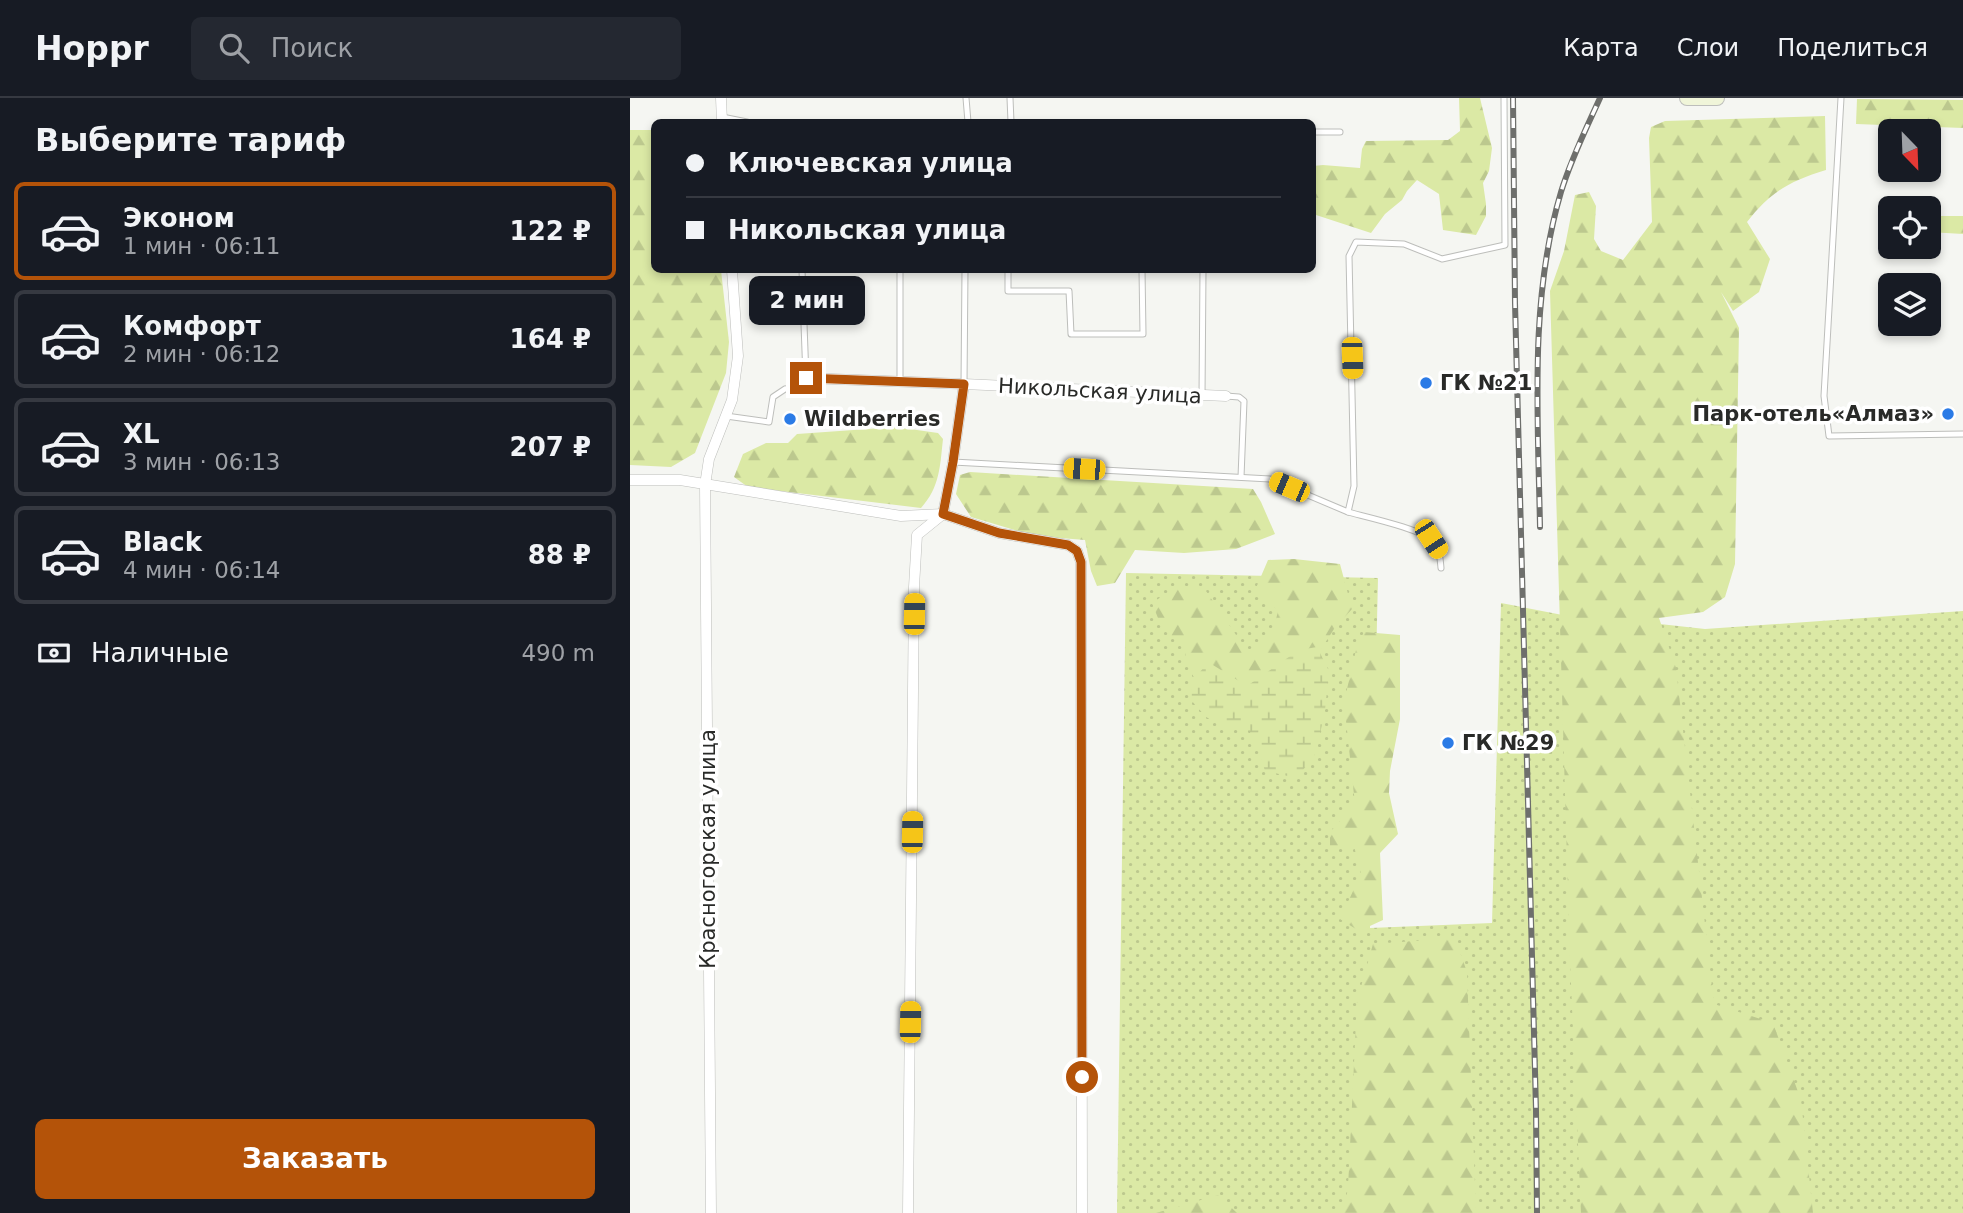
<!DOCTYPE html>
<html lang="ru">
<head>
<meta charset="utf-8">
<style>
	:root { --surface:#171b24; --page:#242831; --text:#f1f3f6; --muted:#9ea1a6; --line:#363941; --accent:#b45309 }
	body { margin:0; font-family:"DejaVu Sans",sans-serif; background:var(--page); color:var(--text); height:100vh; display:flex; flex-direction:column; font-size:26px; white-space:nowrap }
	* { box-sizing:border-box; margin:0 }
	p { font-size:23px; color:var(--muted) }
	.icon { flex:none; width:38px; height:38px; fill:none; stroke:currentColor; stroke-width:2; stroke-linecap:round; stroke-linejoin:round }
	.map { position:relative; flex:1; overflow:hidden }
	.panel { display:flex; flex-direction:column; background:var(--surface); width:630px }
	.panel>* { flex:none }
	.top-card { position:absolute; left:21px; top:21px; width:665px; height:154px; border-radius:10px; box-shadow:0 4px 10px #0003; display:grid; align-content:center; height:154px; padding:0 35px; background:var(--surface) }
	.needle { width:46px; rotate:157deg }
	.controls { position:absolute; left:1248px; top:21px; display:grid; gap:14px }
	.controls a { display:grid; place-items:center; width:63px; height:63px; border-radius:10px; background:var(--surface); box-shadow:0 4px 10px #0003; font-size:35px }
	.end { position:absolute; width:32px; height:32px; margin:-16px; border:9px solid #b45309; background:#fff; box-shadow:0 0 0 4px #fff }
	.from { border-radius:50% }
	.bubble { position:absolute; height:49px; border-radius:10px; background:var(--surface); box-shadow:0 4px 10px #0003; font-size:23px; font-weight:700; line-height:49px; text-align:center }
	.car { position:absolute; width:21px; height:42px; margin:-21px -10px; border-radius:9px; box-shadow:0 0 5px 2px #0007; background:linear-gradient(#f5c518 24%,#345 0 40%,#f5c518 0 76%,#345 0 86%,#f5c518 0) }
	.top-card b { display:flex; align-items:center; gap:24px; height:66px; font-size:26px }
	.top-card b+b { border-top:2px solid var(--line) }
	.top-card i { width:18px; height:18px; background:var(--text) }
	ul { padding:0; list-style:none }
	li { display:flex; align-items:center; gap:21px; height:98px; margin:0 14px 10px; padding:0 21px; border:4px solid var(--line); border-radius:10px }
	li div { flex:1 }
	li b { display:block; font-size:26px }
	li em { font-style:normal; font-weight:700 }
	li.current { border-color:var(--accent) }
	li>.icon { width:63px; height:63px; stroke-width:1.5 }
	h2 { padding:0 35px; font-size:32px; line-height:84px }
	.pay { display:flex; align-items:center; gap:18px; height:77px; padding:0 35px; font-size:26px }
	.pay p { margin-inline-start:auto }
	.button { display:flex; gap:14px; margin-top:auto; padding:14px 35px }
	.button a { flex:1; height:80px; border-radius:10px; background:var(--accent); color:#fff; font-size:28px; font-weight:700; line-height:80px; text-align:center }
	header { display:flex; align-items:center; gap:42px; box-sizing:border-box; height:98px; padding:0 35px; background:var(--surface); border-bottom:2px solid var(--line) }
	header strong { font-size:33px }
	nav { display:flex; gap:38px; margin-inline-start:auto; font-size:24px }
	.search { width:490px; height:63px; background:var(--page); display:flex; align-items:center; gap:18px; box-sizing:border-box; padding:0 24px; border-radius:10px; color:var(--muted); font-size:26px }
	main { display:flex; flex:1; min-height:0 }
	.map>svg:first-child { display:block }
</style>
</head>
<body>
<header>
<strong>Hoppr</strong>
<div class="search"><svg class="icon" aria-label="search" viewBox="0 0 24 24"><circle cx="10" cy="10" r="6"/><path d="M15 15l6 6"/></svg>Поиск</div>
<nav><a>Карта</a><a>Слои</a><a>Поделиться</a></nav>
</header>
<main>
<section class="panel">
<h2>Выберите тариф</h2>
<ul>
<li class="current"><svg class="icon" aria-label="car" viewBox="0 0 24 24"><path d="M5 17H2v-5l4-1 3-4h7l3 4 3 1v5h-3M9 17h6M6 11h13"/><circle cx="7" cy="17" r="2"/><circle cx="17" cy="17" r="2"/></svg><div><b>Эконом</b><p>1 мин · 06:11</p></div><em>122 ₽</em></li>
<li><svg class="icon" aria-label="car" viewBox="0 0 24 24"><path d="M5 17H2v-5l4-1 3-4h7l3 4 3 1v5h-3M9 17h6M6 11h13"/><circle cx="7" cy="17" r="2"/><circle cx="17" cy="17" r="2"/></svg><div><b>Комфорт</b><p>2 мин · 06:12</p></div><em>164 ₽</em></li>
<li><svg class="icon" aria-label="car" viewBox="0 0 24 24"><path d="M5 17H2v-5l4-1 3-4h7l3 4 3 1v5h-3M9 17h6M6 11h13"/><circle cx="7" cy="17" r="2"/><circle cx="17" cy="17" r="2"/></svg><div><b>XL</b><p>3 мин · 06:13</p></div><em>207 ₽</em></li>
<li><svg class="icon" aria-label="car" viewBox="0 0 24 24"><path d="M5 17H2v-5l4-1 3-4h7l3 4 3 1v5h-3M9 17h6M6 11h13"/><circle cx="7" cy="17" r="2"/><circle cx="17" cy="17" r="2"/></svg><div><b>Black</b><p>4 мин · 06:14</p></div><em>88 ₽</em></li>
</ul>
<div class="pay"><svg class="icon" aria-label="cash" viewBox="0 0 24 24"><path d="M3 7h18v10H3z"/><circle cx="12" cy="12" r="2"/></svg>Наличные<p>490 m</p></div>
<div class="button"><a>Заказать</a></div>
</section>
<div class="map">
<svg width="1333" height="1115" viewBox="0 0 1333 1115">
	<defs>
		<pattern id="grass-dots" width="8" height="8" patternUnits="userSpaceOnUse" patternTransform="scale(1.75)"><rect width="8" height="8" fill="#dbe9a5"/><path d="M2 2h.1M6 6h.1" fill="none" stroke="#bcc88e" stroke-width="1.8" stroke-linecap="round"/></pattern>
		<pattern id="forest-firs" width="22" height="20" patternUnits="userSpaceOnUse" patternTransform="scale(1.75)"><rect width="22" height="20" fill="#dbe9a5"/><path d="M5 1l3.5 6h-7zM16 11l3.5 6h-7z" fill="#bcc88e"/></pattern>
		<pattern id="wetland-marsh" width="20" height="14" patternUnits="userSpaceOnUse" patternTransform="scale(1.75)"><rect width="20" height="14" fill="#dbe9a5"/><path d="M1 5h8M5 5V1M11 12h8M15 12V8" fill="none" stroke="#bcc88e"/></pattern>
	</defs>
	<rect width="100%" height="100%" fill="#f5f6f2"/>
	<!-- grass -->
	<polygon fill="url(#grass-dots)" points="496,475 748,480 740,830 862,825 871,505 989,528 1030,526 1075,531 1333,513 1333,1115 487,1115"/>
	<!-- forest -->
	<g fill="url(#forest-firs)">
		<polygon points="829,0 850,0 862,50 859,73 853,85 856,106 856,118 846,137 813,132 809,96 787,82 777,93 772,102 755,116 741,135 683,116 683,68 693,67 730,70 732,51 736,43 818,42 830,33"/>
		<polygon points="1227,1 1333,2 1333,30 1226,26"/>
		<path d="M1195,18L1196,72C1160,83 1140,94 1117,124L1140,161L1129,194L1103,213L1091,194L1109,230L1105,466L1095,499L1073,514L1029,520L1046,570L1084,906L1143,925L1171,1002L1183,1115H951L940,863L920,193L934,153L945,97L959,94L966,108L964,141L971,153L993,162L1022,124L1019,40L1021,29L1035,23Z"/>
		<polygon points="0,32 24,32 24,172 91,172 99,244 96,275 65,355 41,369 0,367"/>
		<polygon points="1298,118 1333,118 1333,136 1299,134"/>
		<path d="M266,329L308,335L313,341C310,368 310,389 291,410L118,389L104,379L113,356L136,345H158L167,336Z"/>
		<polygon points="340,374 623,391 631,404 645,436 606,451 554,455 505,452 485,485 467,488 461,473 455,442 405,438 341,419 326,396 330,377"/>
		<polygon points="664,461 710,466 722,511 704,531 666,590 579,607 556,565 555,551 532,530 522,505 546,489 576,493 617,553 642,538 648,513 626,490 638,462"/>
		<polygon points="734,534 770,537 770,621 760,673 759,695 768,736 750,755 753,822 729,833 710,821 731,776 724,748 700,748 700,734 725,706 714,604 726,552"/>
		<polygon points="825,840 837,874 846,1115 713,1115 718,1090 727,903 743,846"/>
		<polygon points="588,1097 607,1115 526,1115"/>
	</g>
	<!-- wetland -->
	<polygon fill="url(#wetland-marsh)" points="687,549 699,573 695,612 686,655 667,680 635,673 629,653 619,632 594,628 576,619 561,602 562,584 578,564 617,588 669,552"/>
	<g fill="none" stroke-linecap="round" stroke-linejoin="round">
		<!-- lane casing -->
		<g stroke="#bdbebb" stroke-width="7">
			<g id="lane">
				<polyline points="336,0 338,24"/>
				<polyline points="380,0 381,24"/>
				<polyline points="1211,0 1194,298 1199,338 1333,336"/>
				<polyline points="92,19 117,24"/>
				<polyline points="682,34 710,34"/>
				<polyline points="172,172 176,280"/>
				<polyline points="378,172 378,193 439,193 441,236 513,236 512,172"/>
				<polyline points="270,283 270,172"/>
				<polyline points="334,286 335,172"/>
				<polyline points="572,298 573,172"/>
				<polyline points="596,298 609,299 614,303 611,379"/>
				<polyline points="96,318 139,324 143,299 155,291"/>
				<polyline points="323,364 640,381 718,414 724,388 719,158 726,144 774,146 812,161 875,147 874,0"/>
				<path d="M718,414C736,419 793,431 803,444C810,452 810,460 811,470"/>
			</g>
		</g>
		<!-- street casing -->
		<g stroke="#bdbebb" stroke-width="11">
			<g id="street">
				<polyline points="91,0 92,24"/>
				<polyline points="176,280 334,286 596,298"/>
				<polyline points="0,382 50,382 271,418 313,416 369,435 438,447 447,453 451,464 452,1115"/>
				<polyline points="81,1115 75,387 79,361 102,302 108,258 102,172"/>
				<polyline points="278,1115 284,489 287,437 313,416 323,364 334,286"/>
			</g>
		</g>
		<!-- secondary casing -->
		<g stroke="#bdbebb" stroke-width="16">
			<polyline id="secondary" points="1057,0 1087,0"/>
		</g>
		<!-- lane -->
		<use href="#lane" stroke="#fff" stroke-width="5"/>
		<!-- street -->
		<use href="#street" stroke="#fff" stroke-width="10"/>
		<!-- secondary -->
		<use href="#secondary" stroke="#f0f5d9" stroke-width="14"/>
		<!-- rail casing -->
		<g stroke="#6e6f6c" stroke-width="6">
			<g id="rail">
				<polyline points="883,0 885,205 906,1012 907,1115"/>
				<path d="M910,429C908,318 899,202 931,94C941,61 956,31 970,0"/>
			</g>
		</g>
		<!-- rail -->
		<use href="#rail" stroke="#fff" stroke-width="3.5" stroke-dasharray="10" stroke-linecap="butt"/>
	</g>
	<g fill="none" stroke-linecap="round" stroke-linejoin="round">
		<!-- route -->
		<polyline stroke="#b45309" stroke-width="9" points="176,280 334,286 323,364 313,416 369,435 438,447 447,453 451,464 452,979"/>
	</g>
	<!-- markers -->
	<g fill="#2b7be6" stroke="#fff" stroke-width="2.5">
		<circle cx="796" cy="285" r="7"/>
		<circle cx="1318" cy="316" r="7"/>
		<circle cx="160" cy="321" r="7"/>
		<circle cx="818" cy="645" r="7"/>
	</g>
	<g text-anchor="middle" stroke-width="7" stroke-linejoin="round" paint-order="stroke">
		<!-- poi labels -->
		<g font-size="21" font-weight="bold" fill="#292a28" stroke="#fff" text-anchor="start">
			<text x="810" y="292">ГК №21</text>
			<text x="1304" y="323" text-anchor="end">Парк-отель«Алмаз»</text>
			<text x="174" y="328">Wildberries</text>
			<text x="832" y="652">ГК №29</text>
		</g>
		<!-- street labels -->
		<g font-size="21" fill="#292a28" stroke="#fff">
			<text transform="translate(470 293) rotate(3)" y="7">Никольская улица</text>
			<text transform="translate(78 751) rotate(-90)" y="7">Красногорская улица</text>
		</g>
	</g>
</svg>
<div class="controls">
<a><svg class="needle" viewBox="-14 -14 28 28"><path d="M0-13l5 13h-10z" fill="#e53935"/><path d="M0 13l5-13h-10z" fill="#9ea1a6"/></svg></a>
<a><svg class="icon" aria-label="locate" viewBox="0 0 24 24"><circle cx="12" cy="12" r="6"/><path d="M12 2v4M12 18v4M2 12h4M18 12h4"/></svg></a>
<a><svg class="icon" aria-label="layers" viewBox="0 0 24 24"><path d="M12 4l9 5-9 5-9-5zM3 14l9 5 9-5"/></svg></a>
</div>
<i class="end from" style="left:452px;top:979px"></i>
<i class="end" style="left:176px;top:280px"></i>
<div class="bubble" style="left:119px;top:178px;width:116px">2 мин</div>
<i class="car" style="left:722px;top:260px;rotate:178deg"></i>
<i class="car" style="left:454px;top:371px;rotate:273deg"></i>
<i class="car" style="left:659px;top:389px;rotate:293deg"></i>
<i class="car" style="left:801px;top:441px;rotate:147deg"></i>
<i class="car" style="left:284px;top:516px;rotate:1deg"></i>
<i class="car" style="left:282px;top:734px;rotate:1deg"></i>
<i class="car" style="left:280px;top:924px;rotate:1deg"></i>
<div class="top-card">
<b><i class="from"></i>Ключевская улица</b>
<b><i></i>Никольская улица</b>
</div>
</div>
</main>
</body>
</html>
